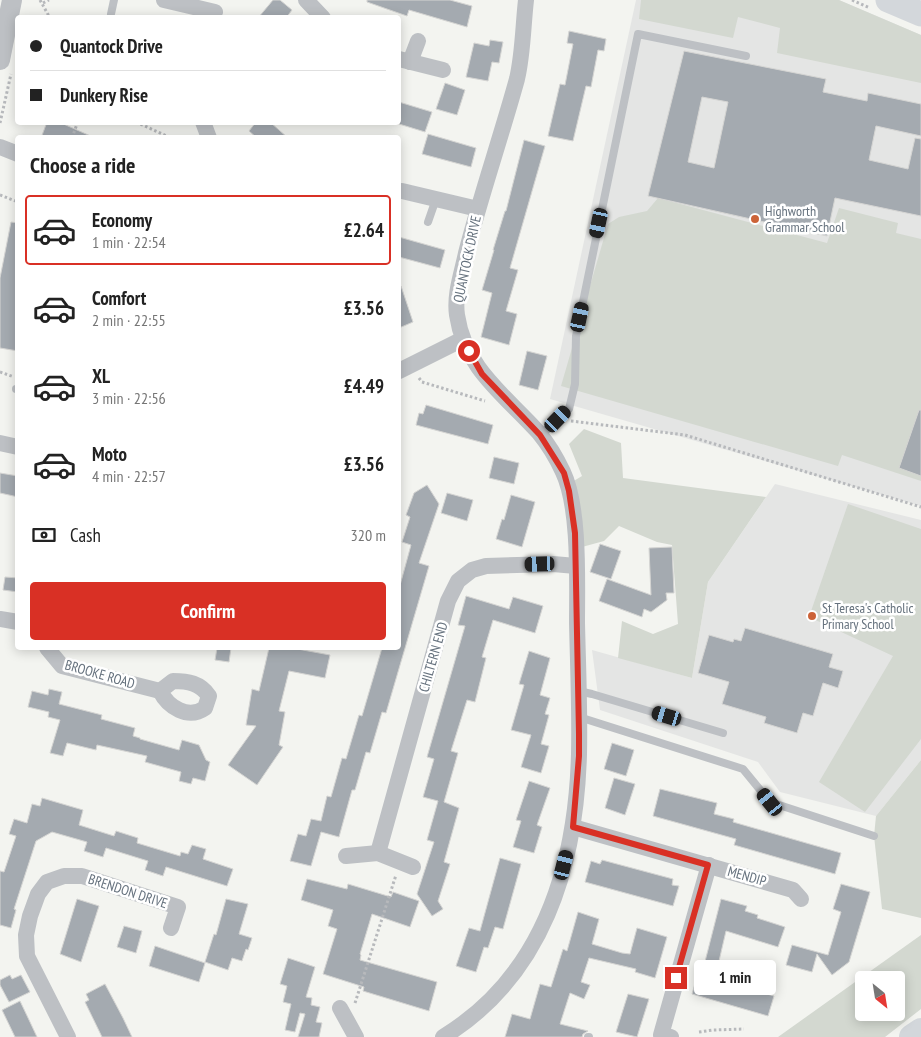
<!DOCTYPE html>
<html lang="en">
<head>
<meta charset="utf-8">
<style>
	:root { --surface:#fff; --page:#f2f2f2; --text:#222; --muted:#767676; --line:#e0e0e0; --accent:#d93025 }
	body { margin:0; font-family:"PT Sans Narrow",sans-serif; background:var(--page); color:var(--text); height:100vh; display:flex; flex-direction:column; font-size:19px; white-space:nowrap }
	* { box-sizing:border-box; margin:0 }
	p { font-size:16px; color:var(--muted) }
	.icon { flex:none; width:28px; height:28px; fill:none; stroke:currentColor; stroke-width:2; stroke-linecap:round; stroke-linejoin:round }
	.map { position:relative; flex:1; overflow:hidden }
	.side { position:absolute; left:15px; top:135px; width:386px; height:515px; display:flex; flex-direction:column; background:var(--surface); border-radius:5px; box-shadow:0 2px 12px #0003 }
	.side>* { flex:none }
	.guide { position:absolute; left:15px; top:15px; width:386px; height:110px; border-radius:5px; box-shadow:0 2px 12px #0003; display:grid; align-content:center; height:110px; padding:0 15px; background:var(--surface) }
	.needle { width:32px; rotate:150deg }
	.controls { position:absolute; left:855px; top:971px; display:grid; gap:10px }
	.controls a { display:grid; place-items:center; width:50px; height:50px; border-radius:5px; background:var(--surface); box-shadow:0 2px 12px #0003; font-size:25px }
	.end { position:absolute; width:22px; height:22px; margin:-11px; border:6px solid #d93025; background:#fff; box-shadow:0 0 0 2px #fff }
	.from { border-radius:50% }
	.bubble { position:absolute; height:35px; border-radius:5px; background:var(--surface); box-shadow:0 2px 12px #0003; font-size:16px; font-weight:600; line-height:35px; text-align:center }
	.car { position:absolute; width:15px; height:30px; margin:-15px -8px; border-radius:6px; box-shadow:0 0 4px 1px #0007; background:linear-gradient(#222 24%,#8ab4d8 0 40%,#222 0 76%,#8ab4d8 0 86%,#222 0) }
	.guide b { display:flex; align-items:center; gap:18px; height:48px; font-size:19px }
	.guide b+b { border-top:1px solid var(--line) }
	.guide i { width:12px; height:12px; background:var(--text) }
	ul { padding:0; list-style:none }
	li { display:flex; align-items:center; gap:15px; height:70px; margin:0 10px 8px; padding:0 5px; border:2px solid transparent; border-radius:5px }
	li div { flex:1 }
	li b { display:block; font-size:19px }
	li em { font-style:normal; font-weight:600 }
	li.active { border-color:var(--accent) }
	li>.icon { width:45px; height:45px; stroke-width:1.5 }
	h2 { padding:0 15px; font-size:22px; line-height:60px }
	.pay { display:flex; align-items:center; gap:12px; height:55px; padding:0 15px; font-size:19px }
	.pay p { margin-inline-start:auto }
	.primary-button { display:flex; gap:10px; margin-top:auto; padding:10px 15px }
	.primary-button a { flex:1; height:58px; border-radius:5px; background:var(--accent); color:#fff; font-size:20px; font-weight:600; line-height:58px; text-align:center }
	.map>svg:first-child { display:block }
</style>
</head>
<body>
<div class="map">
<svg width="921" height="1037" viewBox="0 0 921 1037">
	<rect width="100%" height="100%" fill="#f3f4f0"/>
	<!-- built -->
	<g fill="#e4e5e4">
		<polygon points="636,0 839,0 921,35 921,506 550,399"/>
		<polygon points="775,484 921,520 921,760 876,816 780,792 758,762 600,710 592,650 692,678 708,582"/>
	</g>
	<!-- green -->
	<g fill="#d3d8d0" fill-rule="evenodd">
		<polygon points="641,0 839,0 921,35 921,83 777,53 780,28 738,17 733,38 639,19"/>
		<polygon points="658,198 827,243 839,208 898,223 896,233 921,239 921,481 842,455 838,466 561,386 608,224 619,217 647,211"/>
		<polygon points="584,429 621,443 623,478 766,497 708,582 692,678 618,658 622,621 653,634 678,624 672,545 657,542 619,526 604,541 582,547 572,482 582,476 569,444"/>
		<polygon points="848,504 921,529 921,739 865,812 819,782 893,656 809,617"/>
		<polygon points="921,760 921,918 882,909 874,836 876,816"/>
		<path d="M921,935V1009L885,1037H778ZM864,980H896V1012H864Z"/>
	</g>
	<!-- building -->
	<g fill="#a4aab0" stroke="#d5d5d3" fill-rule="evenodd">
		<polygon points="273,0 280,0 292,10 286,18 258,18"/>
		<polygon points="367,0 450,0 472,6 467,27 409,10 407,16 367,2"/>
		<polygon points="569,31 606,39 604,51 598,50 591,87 586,86 573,141 548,136 560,84 565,85 573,44 567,43"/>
		<polygon points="490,40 503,42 499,63 492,62 488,81 466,77 474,43 489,46"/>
		<path d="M684,51L826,79L823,92L867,101L868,93L921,104V136L876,126L869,160L908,169L915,138L921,139V216L835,198L827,236L648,196ZM702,97L728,102L714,168L688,162Z"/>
		<polygon points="445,83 465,90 457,115 436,109"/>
		<polygon points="399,102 432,112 425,132 399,124"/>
		<polygon points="47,122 59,122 95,138 41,138"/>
		<polygon points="256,122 270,122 288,138 257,138 249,131"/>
		<polygon points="428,134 476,148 471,167 422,154"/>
		<polygon points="524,140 545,146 510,268 518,270 506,311 517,314 509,345 481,337 492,293 482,290 494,250 493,250 505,211 506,211"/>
		<polygon points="11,222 18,223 18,351 0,348 0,278"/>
		<polygon points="399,237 445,250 440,268 399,257"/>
		<polygon points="399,286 401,286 413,322 399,328"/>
		<polygon points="527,351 547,356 538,390 519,385"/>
		<polygon points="426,405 493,425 488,444 416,425 419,413 423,414"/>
		<polygon points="919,410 921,410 921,476 899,468"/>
		<polygon points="494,457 519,463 514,484 489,478"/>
		<polygon points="0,473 18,476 18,497 0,493"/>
		<polygon points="427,485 439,504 419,563 429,566 386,713 382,712 370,753 366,752 355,790 352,790 339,837 321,832 311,866 290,861 298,834 306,836 311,819 321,821 327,796 331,797 342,758 346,759 359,715 362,716 382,648 399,648 399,589 411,545 402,542 410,517 406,515 414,493"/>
		<polygon points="447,493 473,500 467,521 441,513"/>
		<polygon points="511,495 535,502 522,547 496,539 502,519 504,520"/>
		<polygon points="600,544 621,551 611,579 590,572"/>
		<polygon points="672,547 674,593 666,593 667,600 651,612 644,609 642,617 599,601 607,579 651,595 649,548"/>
		<polygon points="5,577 18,578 18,592 3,590"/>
		<polygon points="466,596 509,609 513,597 543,606 535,633 493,620 482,657 486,658 475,702 467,700 451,751 458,753 444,802 459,808 444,862 450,864 438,901 443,909 432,916 417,894 434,842 427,840 438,801 423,797 434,759 427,757 465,626 458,625"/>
		<polygon points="745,628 833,654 829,667 843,671 838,688 823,683 813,716 803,713 797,733 764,723 766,717 722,704 729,682 698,673 709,635 733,642 734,639 741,641"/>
		<polygon points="217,648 231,648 229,662 215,660"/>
		<polygon points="269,648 292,648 330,655 325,678 289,671 279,711 285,712 279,745 283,747 257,785 228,765 256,726 246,725 252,689 259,691"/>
		<polygon points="529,651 550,658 540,695 550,698 545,714 549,715 541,744 549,746 541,773 521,767 531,735 511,730 524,685 519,684"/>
		<polygon points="49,689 62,692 59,704 102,715 101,719 135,728 133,736 140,738 140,739 179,750 182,740 199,745 206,760 210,762 205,781 193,778 191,784 179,781 181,772 145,762 147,756 97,745 96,750 67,743 63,756 50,753 60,720 48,717 49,712 28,707 32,691 48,695"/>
		<polygon points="612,743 634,750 626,776 604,769"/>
		<polygon points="614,778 635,784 625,815 605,808"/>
		<polygon points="529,781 550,788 537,825 542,827 534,853 513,847 521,821 516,820"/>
		<polygon points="660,789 717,803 714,814 734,819 733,822 841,853 835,874 734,845 736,839 653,816"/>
		<polygon points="42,798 83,810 79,825 114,836 116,831 138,838 137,843 180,856 181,852 188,854 192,845 206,849 203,859 233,869 227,886 166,867 163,876 145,870 148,861 106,848 103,857 84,851 87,842 52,832 36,841 14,909 16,910 11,928 0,925 0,871 4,872 16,836 9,834 14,819 27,823 32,804 40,806"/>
		<polygon points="500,858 521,864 503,929 495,927 488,948 484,947 476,972 456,966 469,928 480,931"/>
		<polygon points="602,860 673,879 672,885 679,886 673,906 585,882 591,861 600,864"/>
		<polygon points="307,879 347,889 348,884 391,897 393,892 419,901 410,927 372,914 360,954 361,955 360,960 437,982 429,1011 363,991 364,987 323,974 337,929 328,926 333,910 301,900"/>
		<polygon points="841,884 870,892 849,962 832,975 817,954 812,972 786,965 792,945 828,955 841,912 833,909"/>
		<polygon points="77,899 99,906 81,962 60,954"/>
		<polygon points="226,899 248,904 239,934 252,938 248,950 246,949 242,961 232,958 228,970 205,962 214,934 216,935"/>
		<polygon points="721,899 747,906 745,911 758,915 757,918 785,927 778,947 726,931 716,974 723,981 774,996 768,1016 692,994 696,980 700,981"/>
		<polygon points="578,912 599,919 592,944 622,953 630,954 637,928 667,937 655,978 635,972 636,969 589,958 581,982 590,985 584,999 570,993 560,1024 588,1031 583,1034 582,1037 505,1037 512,1014 530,1019 540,984 551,987 563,949 567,951"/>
		<polygon points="124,926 142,931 136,953 117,947"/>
		<polygon points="155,946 205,963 199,982 149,966"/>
		<polygon points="288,958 315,967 306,997 312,998 311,1005 320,1007 316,1022 322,1023 319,1037 298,1037 305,1014 300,1013 295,1032 285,1030 291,1004 283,1002 287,986 280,984"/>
		<polygon points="10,975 12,979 21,975 30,992 9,1002 0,985 0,980"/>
		<polygon points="105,984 123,1018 132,1037 102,1037 85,1002 89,1000 86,994"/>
		<polygon points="628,994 649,999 637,1037 616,1032"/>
		<polygon points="20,1001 30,1022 37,1037 15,1037 2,1010"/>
	</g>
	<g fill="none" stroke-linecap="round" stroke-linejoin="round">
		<!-- path -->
		<g stroke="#b7b9bc" stroke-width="3" stroke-dasharray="2.5 2.5" stroke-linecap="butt">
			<polyline points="40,0 50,18"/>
			<polyline points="852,0 870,8"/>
			<polyline points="43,3 49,0"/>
			<polyline points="136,122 171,138"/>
			<polyline points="0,123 11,74"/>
			<polyline points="72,138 77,124"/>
			<polyline points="0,195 18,202"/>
			<polyline points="0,372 14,377"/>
			<polyline points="419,378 422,382 485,401"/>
			<polyline points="571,421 685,435 921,507"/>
			<polyline points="355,1003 396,875"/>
			<polyline points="699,1032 713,1030 744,1029"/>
		</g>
		<!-- service -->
		<g stroke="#bdc0c4" stroke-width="8">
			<polyline points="111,14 114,0"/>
			<polyline points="428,222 436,199"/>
			<polyline points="16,389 18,389"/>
			<polyline points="541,435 569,409 575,384 576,336 638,34 746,56"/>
			<polyline points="578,691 592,694 723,733"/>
			<polyline points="579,717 743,769 770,802 874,836"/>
			<polyline points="588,1037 589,1037"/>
		</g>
		<!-- minor -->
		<g stroke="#bdc0c4" stroke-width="16">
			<polyline points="164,0 215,12"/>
			<polyline points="306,0 323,18"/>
			<polyline points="399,59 443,70"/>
			<polyline points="410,62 418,41"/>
			<polyline points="203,122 209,138"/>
			<polyline points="0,147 18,154"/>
			<polyline points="402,191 478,209"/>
			<polyline points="399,371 463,339"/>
			<polyline points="0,443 18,447"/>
			<polyline points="0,619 18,622"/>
			<polyline points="47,648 62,666 160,691"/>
			<path d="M173,681C188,681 200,683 209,696L205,708C188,720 168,707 160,691Z"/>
			<polyline points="573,827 793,890 801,899"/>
			<polyline points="378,853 448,601 458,581 472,570 486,566 553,564 576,566"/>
			<polyline points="346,856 378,853 413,867"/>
			<polyline points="340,1008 356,1037"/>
			<polyline points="68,1037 27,956 26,935 30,916 38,894 47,882 64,876 82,876 178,907 171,928"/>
			<path d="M443,1037C543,976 576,866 579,754C580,711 578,667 577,623C577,582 580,508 563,472C557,459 548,444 539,433C505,395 465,369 457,315C454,294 462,273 466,253C481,195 501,137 517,79C523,54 523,26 526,0"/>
			<polyline points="671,1037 661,1035 709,865"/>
		</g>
		<!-- tertiary -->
		<polyline stroke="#bdc0c4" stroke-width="20" points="0,60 12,0"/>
		<!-- primary -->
		<polyline stroke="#d3d7db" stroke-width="25" points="888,0 921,14"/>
		<!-- trunk -->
		<polyline stroke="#d3d7db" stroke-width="26" points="912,1037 921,1031"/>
	</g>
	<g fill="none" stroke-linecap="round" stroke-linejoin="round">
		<!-- route -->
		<polyline stroke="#d93025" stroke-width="6" points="469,351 482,374 540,435 564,473 569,491 575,533 579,734 579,756 573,827 708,865 676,978"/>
	</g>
	<!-- markers -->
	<g fill="#cc6338" stroke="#fff" stroke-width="2">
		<circle cx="755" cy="219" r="5"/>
		<circle cx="812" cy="616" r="5"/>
	</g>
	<g text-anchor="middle" stroke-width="5" stroke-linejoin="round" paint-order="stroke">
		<!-- poi labels -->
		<g font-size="14" fill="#66727e" stroke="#fff" text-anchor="start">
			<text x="765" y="216">Highworth<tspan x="765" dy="16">Grammar School</tspan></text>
			<text x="822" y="613">St Teresa's Catholic<tspan x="822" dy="16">Primary School</tspan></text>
		</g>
		<!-- street labels -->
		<g font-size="14" fill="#66727e" stroke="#fff">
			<text transform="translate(467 259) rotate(-78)" y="5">QUANTOCK DRIVE</text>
			<text transform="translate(433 657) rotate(-74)" y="5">CHILTERN END</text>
			<text transform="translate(100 674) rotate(16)" y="5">BROOKE ROAD</text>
			<text transform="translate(747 876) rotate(16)" y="5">MENDIP</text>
			<text transform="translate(128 891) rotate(18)" y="5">BRENDON DRIVE</text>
		</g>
	</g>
</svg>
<div class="controls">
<a><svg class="needle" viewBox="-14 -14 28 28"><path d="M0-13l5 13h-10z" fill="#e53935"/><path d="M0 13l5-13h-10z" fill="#767676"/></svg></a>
</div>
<i class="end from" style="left:469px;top:351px"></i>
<i class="end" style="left:676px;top:978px"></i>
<div class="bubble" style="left:694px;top:960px;width:82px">1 min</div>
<i class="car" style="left:599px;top:223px;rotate:192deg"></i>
<i class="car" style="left:580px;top:317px;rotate:12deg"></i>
<i class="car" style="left:558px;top:419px;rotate:44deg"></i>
<i class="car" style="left:540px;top:564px;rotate:268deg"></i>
<i class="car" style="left:667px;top:716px;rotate:287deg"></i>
<i class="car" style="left:770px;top:802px;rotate:321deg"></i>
<i class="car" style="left:564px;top:865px;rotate:14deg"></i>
<div class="guide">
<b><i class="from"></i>Quantock Drive</b>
<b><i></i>Dunkery Rise</b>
</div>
<section class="side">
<h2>Choose a ride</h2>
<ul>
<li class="active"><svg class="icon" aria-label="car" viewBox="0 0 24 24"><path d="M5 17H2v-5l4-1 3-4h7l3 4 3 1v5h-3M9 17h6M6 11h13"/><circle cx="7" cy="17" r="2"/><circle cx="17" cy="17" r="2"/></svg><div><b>Economy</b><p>1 min · 22:54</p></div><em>£2.64</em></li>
<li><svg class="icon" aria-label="car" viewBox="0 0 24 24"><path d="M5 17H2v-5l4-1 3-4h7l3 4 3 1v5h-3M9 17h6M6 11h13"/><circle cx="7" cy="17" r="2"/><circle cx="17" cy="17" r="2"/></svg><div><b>Comfort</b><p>2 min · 22:55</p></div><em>£3.56</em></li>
<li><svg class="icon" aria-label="car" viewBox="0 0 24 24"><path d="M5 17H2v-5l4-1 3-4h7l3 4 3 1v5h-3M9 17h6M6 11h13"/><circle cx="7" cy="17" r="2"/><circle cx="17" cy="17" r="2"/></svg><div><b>XL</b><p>3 min · 22:56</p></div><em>£4.49</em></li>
<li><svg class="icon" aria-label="car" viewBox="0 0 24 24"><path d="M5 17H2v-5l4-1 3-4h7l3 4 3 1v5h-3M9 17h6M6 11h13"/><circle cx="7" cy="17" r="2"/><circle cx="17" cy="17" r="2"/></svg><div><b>Moto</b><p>4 min · 22:57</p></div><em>£3.56</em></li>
</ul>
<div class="pay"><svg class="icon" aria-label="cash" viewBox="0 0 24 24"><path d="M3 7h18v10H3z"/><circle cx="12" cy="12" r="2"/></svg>Cash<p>320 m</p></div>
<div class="primary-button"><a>Confirm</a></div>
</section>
</div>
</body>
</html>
